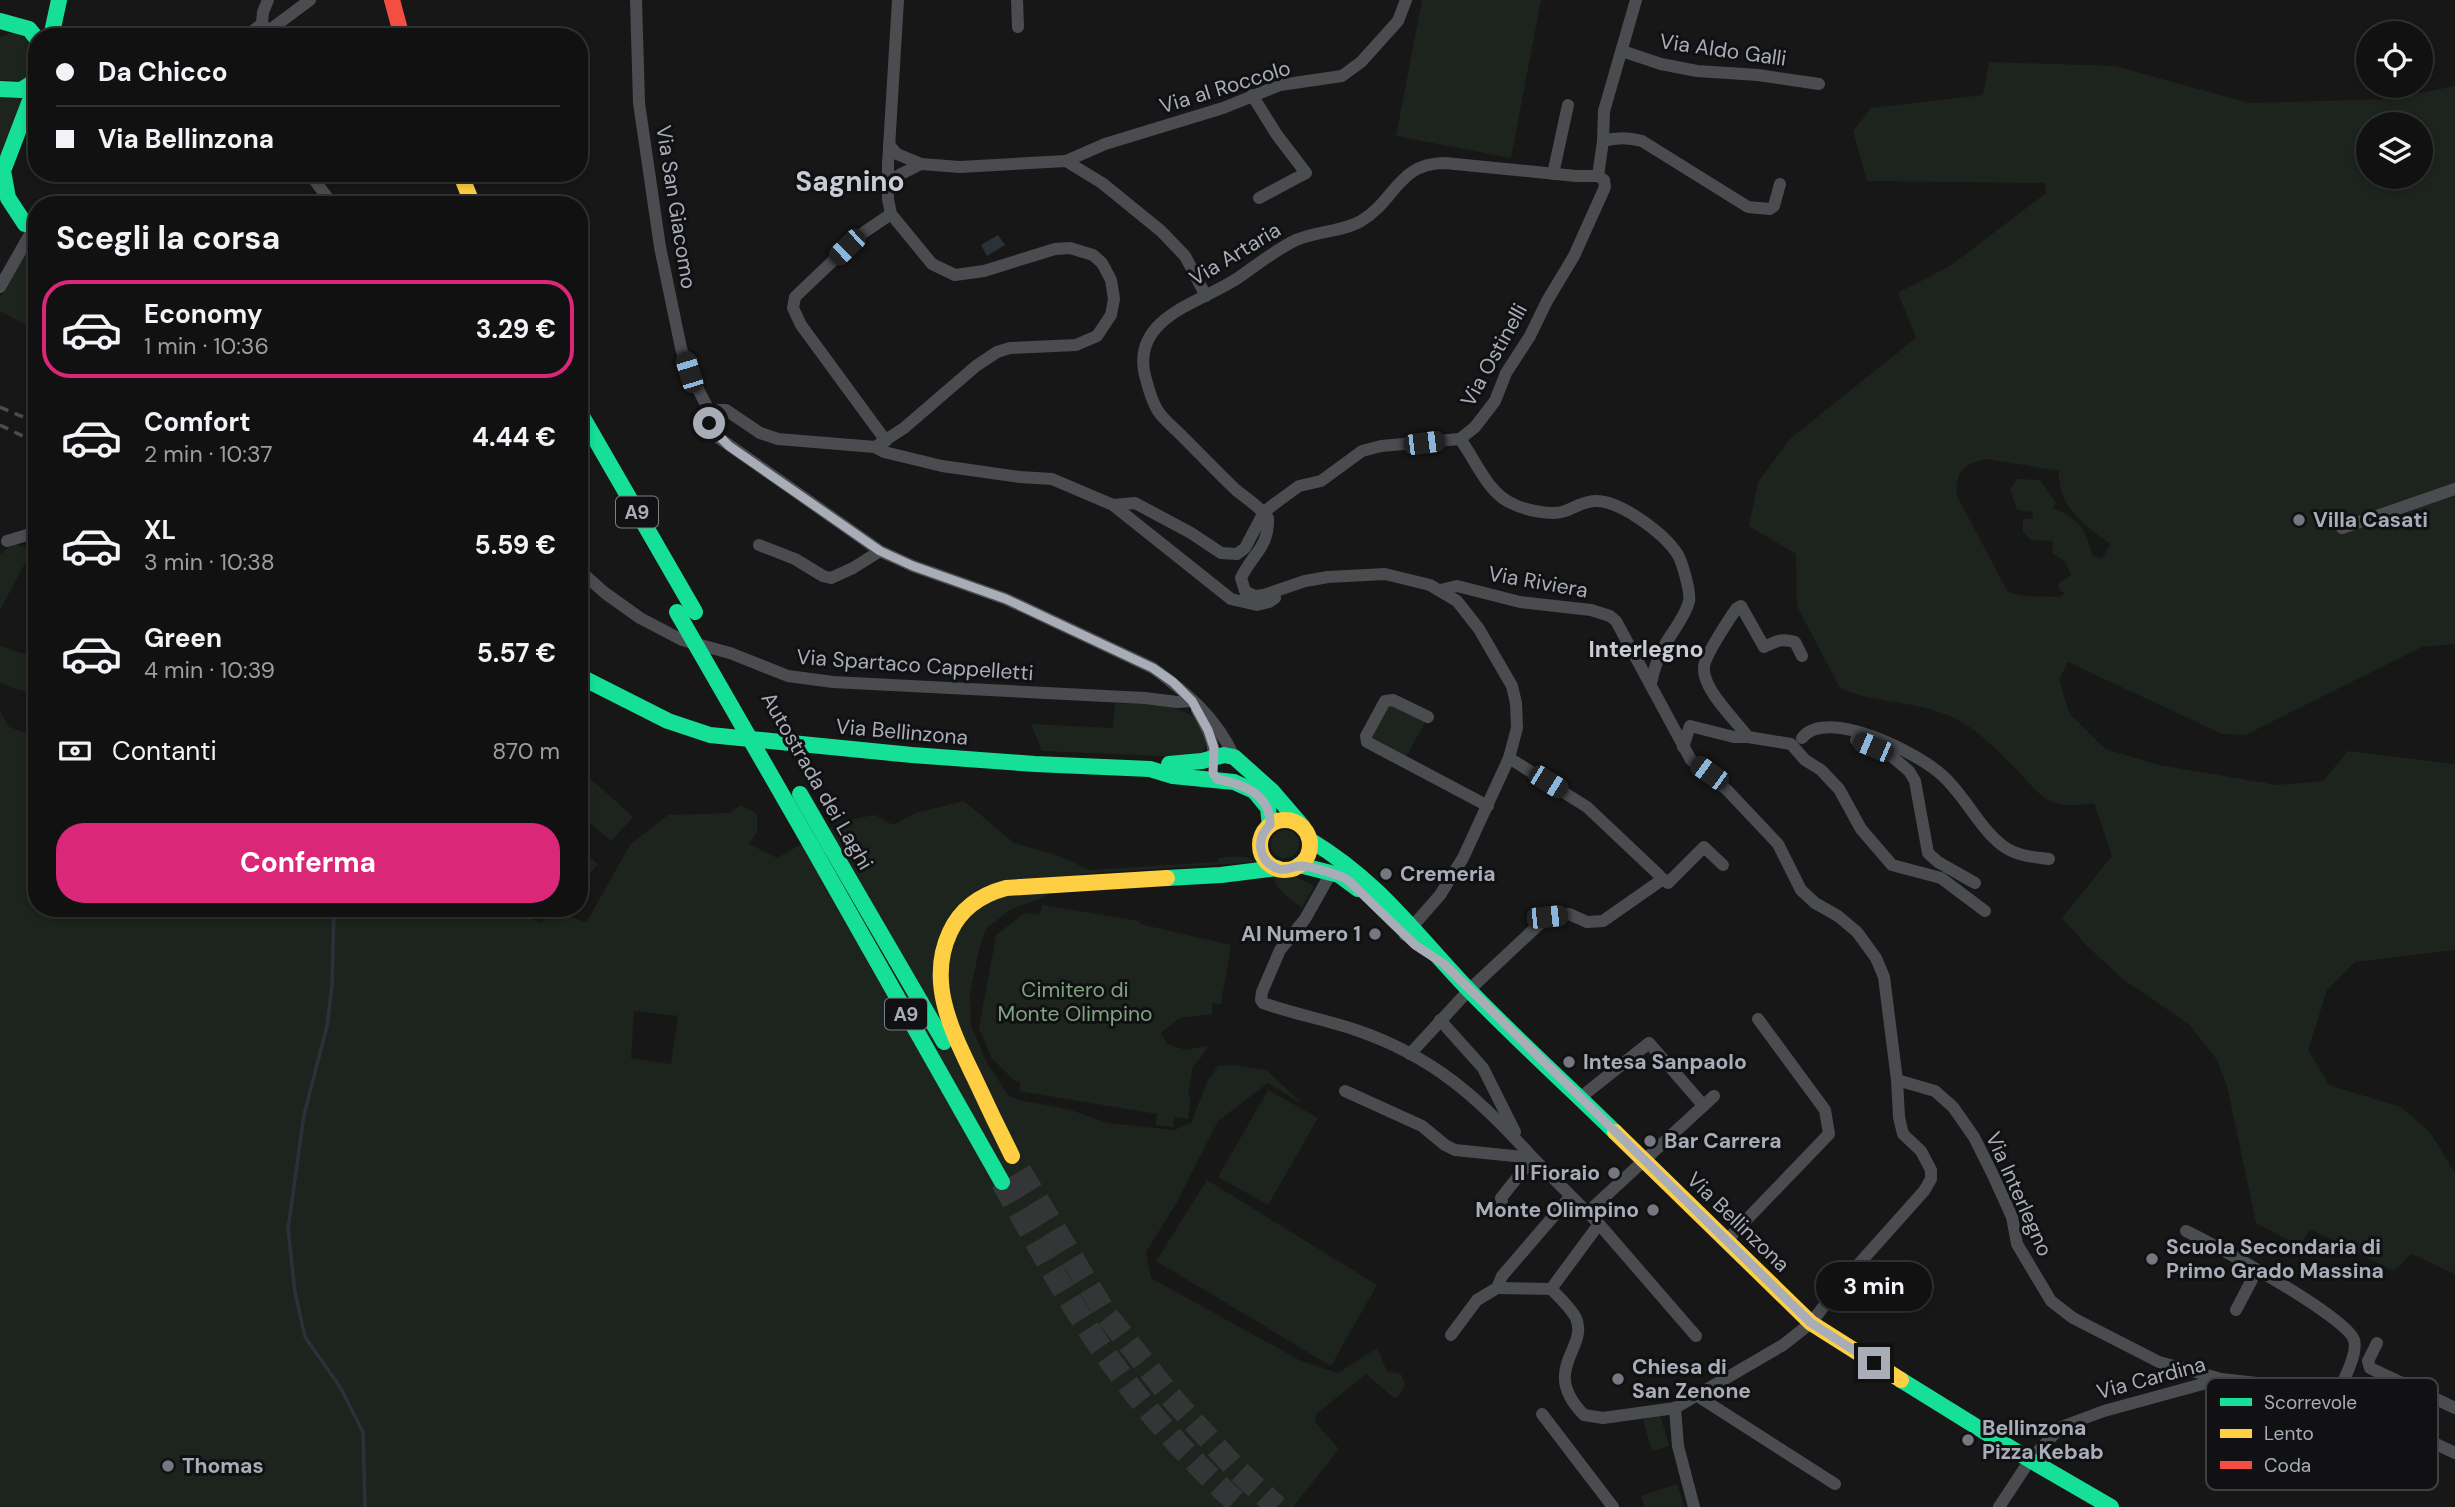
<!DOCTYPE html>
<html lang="it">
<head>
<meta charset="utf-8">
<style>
	:root { --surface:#111; --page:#1a1a1a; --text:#f1f3f6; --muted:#9c9d9f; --line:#303131; --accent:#db2777 }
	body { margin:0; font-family:"DM Sans",sans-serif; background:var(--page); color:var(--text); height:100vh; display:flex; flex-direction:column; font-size:26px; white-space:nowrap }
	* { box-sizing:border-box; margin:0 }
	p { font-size:23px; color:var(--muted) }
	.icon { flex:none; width:38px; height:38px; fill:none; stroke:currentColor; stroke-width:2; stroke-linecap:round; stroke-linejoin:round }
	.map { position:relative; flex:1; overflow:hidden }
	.details { position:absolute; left:28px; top:196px; width:560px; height:721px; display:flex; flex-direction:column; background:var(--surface); border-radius:28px; box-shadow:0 4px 10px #0003,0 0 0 2px var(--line) }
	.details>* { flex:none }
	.banner { position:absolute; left:28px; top:28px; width:560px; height:154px; border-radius:28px; box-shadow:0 4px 10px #0003,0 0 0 2px var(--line); display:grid; align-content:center; height:154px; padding:0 28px; background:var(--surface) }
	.buttons { position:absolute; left:2356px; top:21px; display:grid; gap:14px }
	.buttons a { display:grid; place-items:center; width:77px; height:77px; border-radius:50%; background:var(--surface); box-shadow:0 4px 10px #0003,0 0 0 2px var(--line); font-size:35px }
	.end { position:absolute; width:32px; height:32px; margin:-16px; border:9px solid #a8adb8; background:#111; box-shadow:0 0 0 4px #111 }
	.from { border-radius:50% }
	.bubble { position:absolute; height:49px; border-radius:24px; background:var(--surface); box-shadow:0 4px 10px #0003,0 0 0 2px var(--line); font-size:23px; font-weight:700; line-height:49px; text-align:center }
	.car { position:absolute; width:21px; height:42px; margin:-21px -10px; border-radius:9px; box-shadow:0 0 5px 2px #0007; background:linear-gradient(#222 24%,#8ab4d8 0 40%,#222 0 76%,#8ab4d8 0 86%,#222 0) }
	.banner b { display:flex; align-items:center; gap:24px; height:66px; font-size:26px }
	.banner b+b { border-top:2px solid var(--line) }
	.banner i { width:18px; height:18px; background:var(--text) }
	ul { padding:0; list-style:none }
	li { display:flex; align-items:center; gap:21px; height:98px; margin:0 14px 10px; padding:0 14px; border:4px solid transparent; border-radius:28px }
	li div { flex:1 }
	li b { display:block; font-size:26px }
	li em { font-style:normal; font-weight:700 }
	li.selected { border-color:var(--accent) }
	li>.icon { width:63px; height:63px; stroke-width:1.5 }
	h2 { padding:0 28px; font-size:32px; line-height:84px }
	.pay { display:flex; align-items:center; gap:18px; height:77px; padding:0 28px; font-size:26px }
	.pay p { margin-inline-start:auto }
	.button { display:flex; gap:14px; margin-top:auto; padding:14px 28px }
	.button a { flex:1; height:80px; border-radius:28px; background:var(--accent); color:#fff; font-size:28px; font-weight:700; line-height:80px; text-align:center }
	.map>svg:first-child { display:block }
</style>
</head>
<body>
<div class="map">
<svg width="2455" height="1507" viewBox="0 0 2455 1507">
	<rect width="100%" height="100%" fill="#171717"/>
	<!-- green -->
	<g fill="#1d241e" fill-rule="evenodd">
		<polygon points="1422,0 1541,0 1511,158 1396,136"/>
		<path d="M11,33C27,35 44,52 34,70C31,74 25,78 21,81L0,80V37Z"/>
		<path d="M1989,62L2115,66L2249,103L2390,99L2455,86V644L2422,647L2245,735L2222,734L2068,662L2059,679L2069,713L2105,749L2159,765L2277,785L2323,781L2348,751L2455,764V950L2355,962L2327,990L2308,1050L2329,1085L2401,1107L2430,1132L2455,1173V1274L2412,1254L2394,1271L2310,1229L2300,1246L2256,1223L2227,1086L2217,1060L2189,1024L2124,980L2087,946L2062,918L2112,856L2094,803C2080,805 2066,807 2052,802C2039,796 2029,783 2020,773C2004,757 1987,739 1968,726C1926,698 1882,707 1840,688L1797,606L1796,554L1749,526L1758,482L1790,439L1916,338L1898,293L1950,266L2046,193L2045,183L1867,181L1853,131L1871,108L1983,95ZM2368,124H2420V177H2368ZM1987,459L2059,471C2057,505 2085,527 2111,544L2102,558L2092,556C2088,531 2078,518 2053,508L2056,503L2040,480L2017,479L2010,489L2017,510L2033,512L2032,519H2023V532L2031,540L2053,541L2052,553L2065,562L2071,575L2058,584L2060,591L2065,593L2060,597L2025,596L2008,592L1957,496C1955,471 1963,464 1987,459Z"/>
		<polygon points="0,94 27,95 0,157"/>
		<polygon points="31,244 37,247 37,331 0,311 0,298"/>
		<polygon points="14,544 32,550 0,610 0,554"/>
		<polygon points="0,646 37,658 37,694 15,689 0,682"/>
		<path d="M1115,703C1145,704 1213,701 1205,749L1199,754L1185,757L1042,751L1031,724L1113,728Z"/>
		<polygon points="1394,704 1426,720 1405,759 1372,741 1371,736 1388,705"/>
		<path d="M0,711L9,727L37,737V908H511L539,923L560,912L586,923L630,845L668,815L730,813L741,805L757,814V832L749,844L777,858L842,821L875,815L893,825L915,813L964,801L1014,843L1060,856L1089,870L1218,862V858C1231,857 1245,854 1256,862L1081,874L1040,899L1011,909L987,928L980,945L970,993L971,1026L987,1063L1009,1096L1023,1101L1068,1109L1108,1123L1174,1130L1191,1123L1207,1082L1218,1066L1234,1065L1266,1070L1304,1105L1268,1083L1218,1121L1177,1202L1146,1252L1151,1278L1301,1361L1338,1373L1377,1348L1387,1371L1401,1374L1405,1386L1398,1397H1393L1366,1374L1316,1414L1315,1422L1339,1449L1293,1507H0ZM634,1011L678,1016L671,1064L631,1058Z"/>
		<polygon points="583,772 633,817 611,841 579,813 579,777"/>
		<circle cx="1285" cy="844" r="14"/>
		<polygon points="579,848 598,864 579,887"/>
		<path d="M1290,874L1314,886L1302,908C1292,899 1274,890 1274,875Z"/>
		<path d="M1042,905L1140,921V924L1231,945L1221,1004L1212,1003V1014L1179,1018L1161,1033L1167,1044L1186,1050L1211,1045C1204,1048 1202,1060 1193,1066L1188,1095L1191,1096L1188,1119L1174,1117L1173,1127L1156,1125L1157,1114L1019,1091L1020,1082L1015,1081L992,1059L979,1028L996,935L1025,913L1040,915Z"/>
		<polygon points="1268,1090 1318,1118 1268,1205 1218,1177"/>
		<polygon points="1207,1180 1377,1285 1331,1366 1156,1261"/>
		<polygon points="1660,1414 1669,1446 1652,1451 1643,1420"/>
		<polygon points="1677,1484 1685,1507 1645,1507 1641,1496"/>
	</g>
	<!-- water -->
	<polygon fill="#2a3239" points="998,235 1005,245 987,256 981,245"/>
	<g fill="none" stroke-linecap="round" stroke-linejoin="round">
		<!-- stream -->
		<polyline stroke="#2a3239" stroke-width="3.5" points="334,908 332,986 327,1026 304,1115 288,1229 295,1292 305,1337 340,1387 363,1432 365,1507"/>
		<!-- highway-tunnel -->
		<g stroke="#343537" stroke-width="23" stroke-dasharray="23 11" stroke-linecap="butt">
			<polyline points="1020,1171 1105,1313 1170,1396 1237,1470 1277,1507"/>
			<path d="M1002,1182C1029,1228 1054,1276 1083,1321C1127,1389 1181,1453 1242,1507"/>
		</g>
		<!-- street -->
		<g stroke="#4b4c50" stroke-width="12">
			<polyline points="268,0 263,12 262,24 267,29 271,29 310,0"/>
			<polyline points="636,0 639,103 660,247 681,348 689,372 711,414"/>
			<polyline points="1017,0 1018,27"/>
			<polyline points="245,37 262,24"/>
			<polyline points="1622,51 1661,64 1697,71 1758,75 1819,84"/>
			<polyline points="1252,95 1277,135 1306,173 1259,198"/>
			<path d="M1603,141C1617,137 1628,137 1642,141L1748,207L1770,209L1774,206L1780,184"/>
			<polyline points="889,145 897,154 921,164 960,167 1066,161 1102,183 1161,231 1185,256 1206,296"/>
			<polyline points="1066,161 1105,144 1223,108 1280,85 1342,76 1361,62 1398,21 1406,0"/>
			<polyline points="309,173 333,205"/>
			<polyline points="1553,174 1568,105"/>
			<polyline points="888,188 899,175 921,164"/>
			<polyline points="0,287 33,229"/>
			<polyline points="711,414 718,410 726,410 760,433 778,439 875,447 904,428 976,366 997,352 1010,348 1076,345 1097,336 1111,315 1114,299 1111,280 1102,263 1093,255 1070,248 1055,249 984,271 955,275 932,264 891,214 888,199 888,164 898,0"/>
			<path d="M711,414C705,424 713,431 719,438L880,551L913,566L1006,599L1153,668C1186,692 1218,719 1234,757"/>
			<path d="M1460,439C1476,460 1487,493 1513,504C1525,510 1552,516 1565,511C1574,508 1584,501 1595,501C1620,500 1665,534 1678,555C1682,562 1691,592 1689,601C1686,615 1673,631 1666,643C1658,656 1654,669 1651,683"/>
			<polyline points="886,441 801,325 793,308 795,297 860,235 891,214"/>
			<polyline points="875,447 884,452 942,466 1020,477 1052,479 1113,505 1231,599 1257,605 1269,602 1275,598"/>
			<polyline points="1113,505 1135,503 1191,533 1221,553 1237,554 1245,548 1264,512 1277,502 1299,486 1321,481 1362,451 1381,446 1460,439 1475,427 1495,401 1506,373 1530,336 1547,301 1574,256 1605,187 1604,180 1598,176 1603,141 1604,111 1636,0"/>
			<polyline points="2342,528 2455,489"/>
			<polyline points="7,541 37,532"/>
			<polyline points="759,545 795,559 823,576 831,578 853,568 880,551"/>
			<polyline points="579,570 605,593 640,618 682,640 730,653 788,676 833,682 1145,698 1177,702 1192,701"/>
			<path d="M1440,590L1457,586L1520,602L1591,610L1610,616L1616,621L1691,760L1727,790L1778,844L1801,890L1815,903L1838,916L1857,932L1876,958L1884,977L1897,1080L1899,1117L1903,1134L1921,1151L1931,1170V1179L1924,1191L1840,1285L1811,1323L1783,1345L1675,1408L1603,1418L1584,1415C1539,1369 1589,1349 1576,1318C1570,1307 1560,1298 1551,1289L1497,1288"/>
			<path d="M1197,710C1206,726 1214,740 1214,758"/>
			<polyline points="1428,717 1393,700 1385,701 1366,736 1367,742 1488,806"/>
			<path d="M1748,737C1735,719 1697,685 1705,662C1711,646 1726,624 1736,609L1741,606L1764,647C1776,641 1782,638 1795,642L1802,656"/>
			<path d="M1802,738C1827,706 1920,754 1943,776C1965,796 1980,829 2003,846C2017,856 2033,857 2049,859"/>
			<polyline points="1856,740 1889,754 1909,771 1915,781 1928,853 1938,862 1975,883"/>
			<polyline points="1683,747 1690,726 1734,737 1748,737 1791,744 1805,760 1821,770 1839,789 1861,829 1892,865 1941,878 1985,911"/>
			<polyline points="1509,758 1587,807 1659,875"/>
			<path d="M1331,873L1305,919L1280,950L1262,992L1261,1000L1263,1003C1294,1014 1326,1020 1356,1030C1433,1056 1480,1099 1533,1158L1501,1198L1502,1202"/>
			<path d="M1405,935L1440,895L1463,858L1509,758L1517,728L1516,703L1512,686L1479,629L1457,601L1430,585L1385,574L1328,577L1305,581L1264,595L1255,596L1245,591L1241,578C1252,554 1269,548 1268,518C1260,507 1247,499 1236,490C1217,472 1199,453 1180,434C1173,427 1164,420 1158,411C1151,400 1147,384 1144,371C1135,316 1202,302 1238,278C1257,265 1275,250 1296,240C1316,231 1342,232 1361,221C1396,200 1398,163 1445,163L1576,176H1598"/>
			<polyline points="1440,1020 1483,1068 1515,1132"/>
			<polyline points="1410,1054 1469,990 1547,917 1569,914 1587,922 1603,921 1663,879 1668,883 1704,847 1723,865"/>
			<polyline points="1897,1080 1935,1091 1953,1107 1974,1137 1993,1175 2012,1217 2017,1244 2051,1301 2073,1318 2159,1362 2218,1378"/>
			<polyline points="1345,1091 1422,1126 1445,1145 1455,1150 1533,1158 1599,1224 1696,1336"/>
			<polyline points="1581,1097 1649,1043 1703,1105"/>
			<polyline points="1588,1212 1714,1096"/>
			<path d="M2186,1231C2213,1244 2348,1317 2354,1340C2359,1355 2338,1390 2332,1406"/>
			<polyline points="1727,1240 1829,1134 1825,1110 1758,1019"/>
			<polyline points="1551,1289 1599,1224"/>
			<polyline points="2236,1310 2257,1270"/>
			<polyline points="1451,1335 1477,1300 1497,1288 1502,1276 1570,1197"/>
			<polyline points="2377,1343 2368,1361 2370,1368 2455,1408"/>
			<polyline points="1696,1395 1835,1484"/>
			<polyline points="1675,1408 1678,1446 1694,1507"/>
			<polyline points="1542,1414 1613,1507"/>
			<polyline points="1999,1507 2030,1460 2061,1427 2104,1411 2221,1379 2265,1384 2332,1406 2393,1431 2436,1444 2455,1453"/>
		</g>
		<!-- fast -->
		<g stroke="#16e098" stroke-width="16">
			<polyline points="0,21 29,29 37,39"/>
			<polyline points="51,37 59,0"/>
			<polyline points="0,89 21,90 37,80"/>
			<polyline points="25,224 8,198 3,171 37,82"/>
			<polyline points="579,411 695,612"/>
			<polyline points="579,676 668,721 710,735 912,755 1035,764 1150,769 1173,776 1234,782 1254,791 1268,808 1270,825"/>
			<polyline points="1169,764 1202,761 1224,755 1234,757 1272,791 1303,827"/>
			<path d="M1310,840C1378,881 1412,930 1465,986C1513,1036 1565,1083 1615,1132"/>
			<polyline points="811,845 1002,1182"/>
			<polyline points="830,846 944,1042"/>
			<polyline points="1299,865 1339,875 1358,889"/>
			<polyline points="1167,878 1221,875 1277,868"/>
			<polyline points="1901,1380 2030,1460 2111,1507"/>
		</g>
		<!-- slow -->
		<g stroke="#ffcf43" stroke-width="16">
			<polyline points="460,173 473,205"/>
			<circle cx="1285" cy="845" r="25"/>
			<polyline points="1615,1132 1811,1323 1901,1380"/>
			<path d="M1012,1156C999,1130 987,1105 975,1079C953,1033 926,983 950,932C961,908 980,895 1006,888L1167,878"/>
		</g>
		<!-- jam -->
		<polyline stroke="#f24e42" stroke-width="16" points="392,0 402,37"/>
		<!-- rail -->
		<g stroke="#4b4c4f" stroke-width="3.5" stroke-dasharray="9 7" stroke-linecap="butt">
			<polyline points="0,407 37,423"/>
			<polyline points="0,425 37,443"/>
		</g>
		<!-- fast-bridge -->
		<g stroke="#16e098" stroke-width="16">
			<polyline points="677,612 811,845"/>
			<polyline points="800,794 830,846"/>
		</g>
	</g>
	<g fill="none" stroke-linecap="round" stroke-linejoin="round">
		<!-- route -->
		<path stroke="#a8adb8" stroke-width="9" d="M709,423L712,429L729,446L880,551L913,566L1006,599L1153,668L1173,682L1192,701L1208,730L1214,748L1213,773L1217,779C1243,784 1271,794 1270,825C1255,839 1258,862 1279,869C1287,871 1293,866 1300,866C1310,866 1340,875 1348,880L1415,945L1444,964L1811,1323L1874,1363"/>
	</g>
	<!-- markers -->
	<g fill="#757880" stroke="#111113" stroke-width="2.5">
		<circle cx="2299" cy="520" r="7"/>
		<circle cx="1386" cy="874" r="7"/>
		<circle cx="1375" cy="934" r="7"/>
		<circle cx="1569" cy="1062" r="7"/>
		<circle cx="1650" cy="1141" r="7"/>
		<circle cx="1614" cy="1173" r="7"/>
		<circle cx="1653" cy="1210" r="7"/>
		<circle cx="2152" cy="1259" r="7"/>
		<circle cx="1618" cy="1379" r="7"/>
		<circle cx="1968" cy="1440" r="7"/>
		<circle cx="168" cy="1466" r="7"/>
	</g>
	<g text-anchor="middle" stroke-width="6" stroke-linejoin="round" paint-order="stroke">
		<!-- shield labels -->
		<g fill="#111113" stroke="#7b7e86" stroke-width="2">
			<rect x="616" y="496.5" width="42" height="31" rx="5"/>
			<rect x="885" y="998.5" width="42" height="31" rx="5"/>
		</g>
		<g font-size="19" font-weight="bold" fill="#a8adb8">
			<text x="637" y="519">A9</text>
			<text x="906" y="1021">A9</text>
		</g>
		<!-- street labels -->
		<g font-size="21" fill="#a8adb8" stroke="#111113">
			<text transform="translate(1723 50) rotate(8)" y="7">Via Aldo Galli</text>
			<text transform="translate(1225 87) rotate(-17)" y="7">Via al Roccolo</text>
			<text transform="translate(676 207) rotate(81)" y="7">Via San Giacomo</text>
			<text transform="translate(1235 254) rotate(-31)" y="7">Via Artaria</text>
			<text transform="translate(1494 355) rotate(-61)" y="7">Via Ostinelli</text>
			<text transform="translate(1538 582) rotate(10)" y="7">Via Riviera</text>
			<text transform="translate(915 665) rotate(4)" y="7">Via Spartaco Cappelletti</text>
			<text transform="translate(902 732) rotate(5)" y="7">Via Bellinzona</text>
			<text transform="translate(817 781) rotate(60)" y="7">Autostrada dei Laghi</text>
			<text transform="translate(2019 1194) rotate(66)" y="7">Via Interlegno</text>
			<text transform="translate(1738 1222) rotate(44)" y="7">Via Bellinzona</text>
			<text transform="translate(2151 1378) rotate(-15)" y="7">Via Cardina</text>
		</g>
		<!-- poi labels -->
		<g font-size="21" font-weight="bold" fill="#a8adb8" stroke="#111113" text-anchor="start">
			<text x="2313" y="527">Villa Casati</text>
			<text x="1400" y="881">Cremeria</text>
			<text x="1361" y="941" text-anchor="end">Al Numero 1</text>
			<text x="1583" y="1069">Intesa Sanpaolo</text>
			<text x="1664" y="1148">Bar Carrera</text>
			<text x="1600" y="1180" text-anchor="end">Il Fioraio</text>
			<text x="1639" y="1217" text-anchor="end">Monte Olimpino</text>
			<text x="2166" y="1254">Scuola Secondaria di<tspan x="2166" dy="24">Primo Grado Massina</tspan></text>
			<text x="1632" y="1374">Chiesa di<tspan x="1632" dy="24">San Zenone</tspan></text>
			<text x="1982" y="1435">Bellinzona<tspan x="1982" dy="24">Pizza Kebab</tspan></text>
			<text x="182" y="1473">Thomas</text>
		</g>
		<!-- park labels -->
		<g font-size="21" fill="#7fa381" stroke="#111113">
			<text x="1075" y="997">Cimitero di<tspan x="1075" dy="24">Monte Olimpino</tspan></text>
		</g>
		<!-- neighbourhood labels -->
		<g font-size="23" font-weight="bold" fill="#c9ccd4" stroke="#111113">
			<text x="1646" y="657">Interlegno</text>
		</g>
		<!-- district labels -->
		<g font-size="28" font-weight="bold" fill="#c9ccd4" stroke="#111113">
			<text x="850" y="191">Sagnino</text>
		</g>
	</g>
	<!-- legend -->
	<rect x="2206" y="1378" width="232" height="112" rx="10" fill="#111113" stroke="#3e4045" stroke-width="2"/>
	<rect x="2220" y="1398" width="32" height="8" fill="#16e098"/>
	<rect x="2220" y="1429" width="32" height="9" fill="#ffcf43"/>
	<rect x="2220" y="1461" width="32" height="8" fill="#f24e42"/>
	<g font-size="19" fill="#a8adb8">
		<text x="2264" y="1409">Scorrevole</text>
		<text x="2264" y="1440">Lento</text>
		<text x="2264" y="1472">Coda</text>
	</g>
</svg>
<div class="buttons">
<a><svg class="icon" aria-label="locate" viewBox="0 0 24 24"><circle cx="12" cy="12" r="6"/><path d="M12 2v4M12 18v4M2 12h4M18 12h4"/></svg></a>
<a><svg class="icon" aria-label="layers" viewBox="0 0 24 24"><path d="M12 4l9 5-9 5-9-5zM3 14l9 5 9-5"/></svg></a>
</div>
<i class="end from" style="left:709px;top:423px"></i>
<i class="end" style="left:1874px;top:1363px"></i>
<div class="bubble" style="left:1816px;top:1262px;width:116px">3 min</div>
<i class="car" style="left:847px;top:247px;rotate:226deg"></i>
<i class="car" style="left:689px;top:372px;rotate:343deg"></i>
<i class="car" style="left:1424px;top:443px;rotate:83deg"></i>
<i class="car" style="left:1873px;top:747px;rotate:293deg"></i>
<i class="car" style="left:1709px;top:773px;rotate:306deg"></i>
<i class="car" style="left:1548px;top:782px;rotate:122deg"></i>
<i class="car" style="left:1547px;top:917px;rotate:84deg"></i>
<div class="banner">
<b><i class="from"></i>Da Chicco</b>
<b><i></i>Via Bellinzona</b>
</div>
<section class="details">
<h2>Scegli la corsa</h2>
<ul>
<li class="selected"><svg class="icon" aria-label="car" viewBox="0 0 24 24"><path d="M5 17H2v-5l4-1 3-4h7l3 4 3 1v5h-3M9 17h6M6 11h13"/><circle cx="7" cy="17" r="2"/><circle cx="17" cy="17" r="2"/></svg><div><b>Economy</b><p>1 min · 10:36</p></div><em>3.29 €</em></li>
<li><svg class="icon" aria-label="car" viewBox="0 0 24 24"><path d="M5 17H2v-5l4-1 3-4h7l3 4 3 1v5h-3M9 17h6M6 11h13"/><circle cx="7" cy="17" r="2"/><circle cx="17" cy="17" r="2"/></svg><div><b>Comfort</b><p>2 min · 10:37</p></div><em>4.44 €</em></li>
<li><svg class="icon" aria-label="car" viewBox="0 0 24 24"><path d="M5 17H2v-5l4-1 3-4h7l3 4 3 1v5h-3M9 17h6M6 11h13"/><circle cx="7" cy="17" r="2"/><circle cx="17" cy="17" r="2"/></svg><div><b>XL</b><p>3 min · 10:38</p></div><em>5.59 €</em></li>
<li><svg class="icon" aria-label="car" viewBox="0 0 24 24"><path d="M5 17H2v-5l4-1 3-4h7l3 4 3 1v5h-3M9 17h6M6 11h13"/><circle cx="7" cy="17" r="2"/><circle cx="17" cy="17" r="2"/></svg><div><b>Green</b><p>4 min · 10:39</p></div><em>5.57 €</em></li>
</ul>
<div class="pay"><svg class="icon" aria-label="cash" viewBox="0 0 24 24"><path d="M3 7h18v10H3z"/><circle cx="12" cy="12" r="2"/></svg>Contanti<p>870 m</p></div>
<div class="button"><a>Conferma</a></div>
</section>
</div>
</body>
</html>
